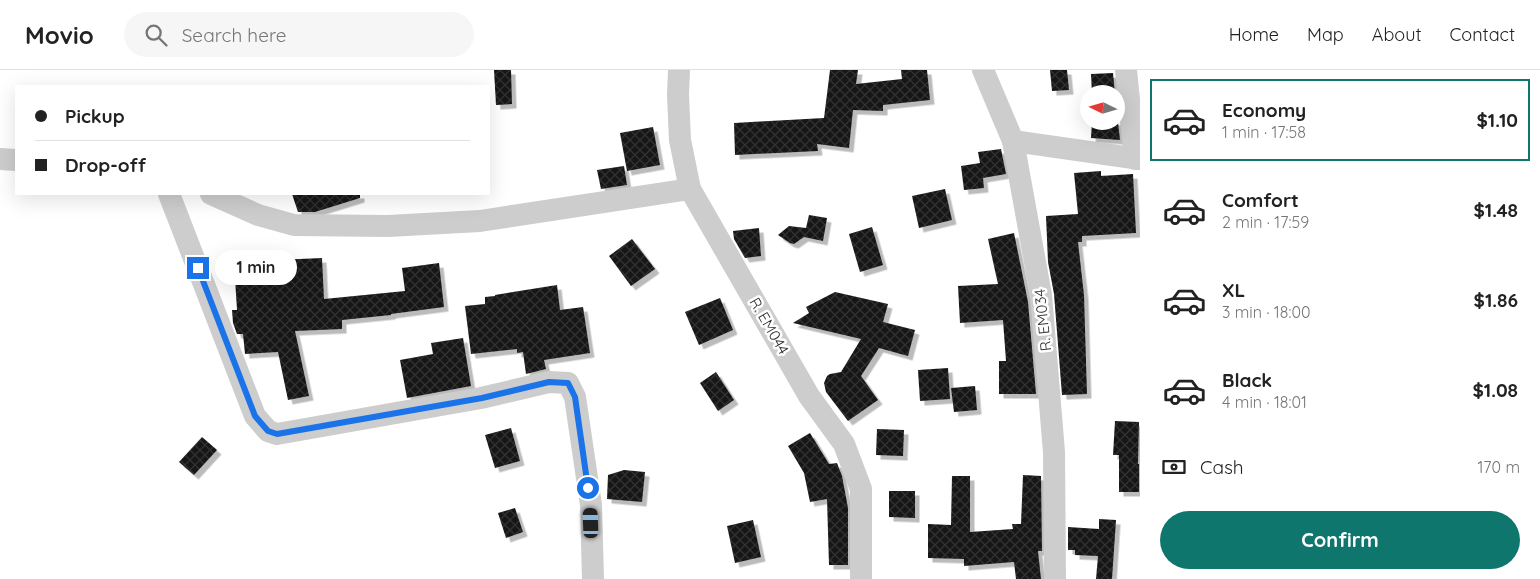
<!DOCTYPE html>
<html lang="en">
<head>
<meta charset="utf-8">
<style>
	:root { --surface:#fff; --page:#f6f6f6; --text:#222; --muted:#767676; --line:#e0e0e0; --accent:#0f766e }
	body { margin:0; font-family:Quicksand,sans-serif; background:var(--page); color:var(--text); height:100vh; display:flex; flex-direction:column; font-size:19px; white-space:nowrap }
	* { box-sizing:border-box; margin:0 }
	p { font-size:16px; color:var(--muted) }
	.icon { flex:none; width:28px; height:28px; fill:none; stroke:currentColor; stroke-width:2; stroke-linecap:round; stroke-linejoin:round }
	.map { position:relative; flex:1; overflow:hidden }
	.side { display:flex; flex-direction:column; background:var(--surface); width:400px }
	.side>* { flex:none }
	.guide { position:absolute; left:15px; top:15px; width:475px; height:110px; border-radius:0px; box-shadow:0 5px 20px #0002; display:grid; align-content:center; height:110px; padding:0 20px; background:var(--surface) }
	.needle { width:32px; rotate:275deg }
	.buttons { position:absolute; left:1080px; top:15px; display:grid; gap:10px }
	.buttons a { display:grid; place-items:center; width:45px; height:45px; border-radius:50%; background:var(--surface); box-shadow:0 5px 20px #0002; font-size:25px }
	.end { position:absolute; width:22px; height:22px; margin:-11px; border:6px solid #1a73e8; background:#fff; box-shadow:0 0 0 2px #fff }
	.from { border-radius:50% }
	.bubble { position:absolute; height:35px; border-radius:18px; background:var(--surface); box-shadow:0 5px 20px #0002; font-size:16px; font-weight:800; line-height:35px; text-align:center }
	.car { position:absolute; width:15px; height:30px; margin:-15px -8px; border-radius:6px; box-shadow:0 0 4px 1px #0007; background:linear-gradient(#222 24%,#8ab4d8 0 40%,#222 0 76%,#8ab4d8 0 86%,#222 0) }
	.guide b { display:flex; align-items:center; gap:18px; height:48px; font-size:19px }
	.guide b+b { border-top:1px solid var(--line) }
	.guide i { width:12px; height:12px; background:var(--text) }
	ul { padding:9px 0 0; list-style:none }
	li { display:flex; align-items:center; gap:15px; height:82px; margin:0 10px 8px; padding:0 10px; border:2px solid transparent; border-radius:0px }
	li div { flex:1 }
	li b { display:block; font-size:19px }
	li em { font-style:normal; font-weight:800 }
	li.current { border-color:var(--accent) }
	li>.icon { width:45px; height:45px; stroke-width:1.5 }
	.pay { display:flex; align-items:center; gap:12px; height:55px; padding:0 20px; font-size:19px }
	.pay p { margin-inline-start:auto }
	.cta { display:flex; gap:10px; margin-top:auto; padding:10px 20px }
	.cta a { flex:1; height:58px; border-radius:30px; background:var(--accent); color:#fff; font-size:20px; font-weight:800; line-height:58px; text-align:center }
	header { display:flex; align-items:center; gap:30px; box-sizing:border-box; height:70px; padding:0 25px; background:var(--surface); border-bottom:1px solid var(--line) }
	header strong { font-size:24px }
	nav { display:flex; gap:28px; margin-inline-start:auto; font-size:18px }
	.search { width:350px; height:45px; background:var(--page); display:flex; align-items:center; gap:12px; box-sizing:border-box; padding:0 18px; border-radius:28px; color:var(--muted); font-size:19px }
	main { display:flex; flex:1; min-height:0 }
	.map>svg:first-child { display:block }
</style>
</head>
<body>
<header>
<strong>Movio</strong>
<div class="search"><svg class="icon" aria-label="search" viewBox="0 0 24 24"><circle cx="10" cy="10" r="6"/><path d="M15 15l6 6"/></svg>Search here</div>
<nav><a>Home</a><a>Map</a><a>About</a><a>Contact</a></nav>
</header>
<main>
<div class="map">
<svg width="1140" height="509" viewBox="0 0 1140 509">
	<defs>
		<pattern id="building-cross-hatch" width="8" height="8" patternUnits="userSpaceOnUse" patternTransform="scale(1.25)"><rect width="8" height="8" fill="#171717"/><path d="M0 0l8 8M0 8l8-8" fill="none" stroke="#303030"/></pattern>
		<filter id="shadow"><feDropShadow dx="4.5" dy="4.5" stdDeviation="0" flood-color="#0004"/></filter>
	</defs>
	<rect width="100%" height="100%" fill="#fff"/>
	<!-- building -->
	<g fill="url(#building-cross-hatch)" filter="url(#shadow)">
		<polygon points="494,0 511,0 512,34 496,35"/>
		<polygon points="830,0 858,0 856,14 902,9 901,0 927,0 930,30 883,35 883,41 853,40 849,78 817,74 818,81 735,85 734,53 824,48"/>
		<polygon points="1050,0 1067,0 1069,20 1052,21"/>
		<polygon points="1113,3 1115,24 1092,24 1091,4"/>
		<polygon points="1116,34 1120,70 1091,68 1092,51 1116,51"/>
		<polygon points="653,57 660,95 627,101 620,63"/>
		<polygon points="1001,79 1006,104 983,108 984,118 964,120 961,96 980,93 978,82"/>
		<polygon points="624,96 627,115 601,119 597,100"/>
		<polygon points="1101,101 1101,106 1133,104 1136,163 1082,166 1082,172 1078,172 1084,225 1087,324 1062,325 1054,224 1048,192 1046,146 1078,144 1074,103"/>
		<polygon points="945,119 952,150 919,158 912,126"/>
		<polygon points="292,124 360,124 360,128 315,142 298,142"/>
		<polygon points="809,145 827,148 823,171 804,167 794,174 790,173 778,165 789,156 806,158"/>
		<polygon points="872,157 883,195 860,202 849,164"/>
		<polygon points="759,158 761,186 745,188 734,169 733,161"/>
		<polygon points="1014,163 1028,232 1036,324 999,324 999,291 1006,291 1003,250 960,253 958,216 998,214 988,169"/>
		<polygon points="632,169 655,199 631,216 609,186"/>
		<polygon points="322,188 324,229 405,221 402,198 439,193 444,237 391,244 391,245 342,250 342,259 295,261 309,326 288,330 278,282 245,284 243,264 237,264 233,253 232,240 237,240 234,192"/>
		<polygon points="557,215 560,240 583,237 590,283 544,290 546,299 526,304 523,282 517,283 517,279 471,284 465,236 485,234 485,227 495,226 495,225"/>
		<polygon points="835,222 888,234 883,252 915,260 908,286 879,278 861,306 878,330 848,351 826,322 824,313 827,306 830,304 841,302 861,269 793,253 809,243 806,237"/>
		<polygon points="720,228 733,260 699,275 685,242"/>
		<polygon points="463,268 471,316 407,328 400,290 433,284 431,273"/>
		<polygon points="948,298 950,329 920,331 918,300"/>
		<polygon points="716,302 734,330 718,341 700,313"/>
		<polygon points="975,316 977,340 954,342 951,318"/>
		<polygon points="1115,351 1139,352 1138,394 1139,394 1139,422 1119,422 1119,385 1113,385"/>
		<polygon points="511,358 520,391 495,398 485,365"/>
		<polygon points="877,359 904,360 903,386 876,385"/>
		<polygon points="810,363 829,394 837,393 842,406 848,438 848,495 829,495 827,429 810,432 804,403 788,376"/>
		<polygon points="202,367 217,380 194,405 179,392"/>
		<polygon points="624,400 645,402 642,432 607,429 608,405"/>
		<polygon points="1023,405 1041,406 1042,481 1038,481 1041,509 1016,509 1014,492 964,496 964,489 928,488 928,454 951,455 952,406 970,406 970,462 1013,459 1012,454 1021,454"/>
		<polygon points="889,421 915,421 915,448 889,447"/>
		<polygon points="515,438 523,462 506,468 498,443"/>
		<polygon points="1099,449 1116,450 1112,509 1096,509 1098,486 1075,485 1075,480 1068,480 1068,457 1099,459"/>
		<polygon points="753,450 761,487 735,493 727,456"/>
	</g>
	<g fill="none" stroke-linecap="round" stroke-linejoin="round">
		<!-- minor -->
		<g stroke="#cdcdcd" stroke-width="22">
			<polyline points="679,0 678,25 680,70 690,119 809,326 844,374 861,419 861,509"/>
			<polyline points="983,0 1013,71 1041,225 1054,382 1055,509"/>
			<polyline points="1126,0 1135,89"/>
			<polyline points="1013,71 1140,89"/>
			<polyline points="0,89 16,90"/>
			<polyline points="169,124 255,346 268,361 277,364 481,328 549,312 568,313 575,327 591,435 593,509"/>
			<polyline points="211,124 258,145 294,155 388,156 480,151 690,119"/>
		</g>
	</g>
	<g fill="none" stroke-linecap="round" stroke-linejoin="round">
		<!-- route -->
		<polyline stroke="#1a73e8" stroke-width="6" points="198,198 255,346 268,361 277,364 482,328 549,312 568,313 575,327 588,418"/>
	</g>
	<g text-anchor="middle" stroke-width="5" stroke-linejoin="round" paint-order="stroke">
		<!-- street labels -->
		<g font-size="15" fill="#303030" stroke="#fff">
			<text transform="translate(1043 250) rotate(-96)" y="5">R. EM034</text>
			<text transform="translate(769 256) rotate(60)" y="5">R. EM044</text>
		</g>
	</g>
</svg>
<div class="buttons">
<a><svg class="needle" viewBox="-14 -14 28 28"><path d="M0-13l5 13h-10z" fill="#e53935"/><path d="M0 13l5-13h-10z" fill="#767676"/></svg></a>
</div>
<i class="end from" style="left:588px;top:418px"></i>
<i class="end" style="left:198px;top:198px"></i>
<div class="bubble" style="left:215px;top:180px;width:82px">1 min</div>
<i class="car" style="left:591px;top:453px;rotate:358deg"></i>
<div class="guide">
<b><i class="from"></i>Pickup</b>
<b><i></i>Drop-off</b>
</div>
</div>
<section class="side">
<ul>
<li class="current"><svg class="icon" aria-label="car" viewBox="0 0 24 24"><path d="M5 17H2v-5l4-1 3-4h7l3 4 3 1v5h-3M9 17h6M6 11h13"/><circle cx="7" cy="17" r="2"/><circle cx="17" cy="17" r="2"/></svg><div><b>Economy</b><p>1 min · 17:58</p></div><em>$1.10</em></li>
<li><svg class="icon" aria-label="car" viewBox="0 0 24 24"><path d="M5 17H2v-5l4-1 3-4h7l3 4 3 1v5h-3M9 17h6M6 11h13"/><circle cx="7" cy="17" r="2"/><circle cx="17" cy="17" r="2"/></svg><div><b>Comfort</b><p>2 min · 17:59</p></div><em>$1.48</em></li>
<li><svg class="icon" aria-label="car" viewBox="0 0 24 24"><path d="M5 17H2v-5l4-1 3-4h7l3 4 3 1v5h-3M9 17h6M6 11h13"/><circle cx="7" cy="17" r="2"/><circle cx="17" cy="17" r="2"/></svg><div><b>XL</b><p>3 min · 18:00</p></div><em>$1.86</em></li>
<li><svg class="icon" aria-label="car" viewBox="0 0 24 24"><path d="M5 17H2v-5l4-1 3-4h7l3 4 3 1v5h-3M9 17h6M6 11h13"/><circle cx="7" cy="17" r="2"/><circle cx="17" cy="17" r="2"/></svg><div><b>Black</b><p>4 min · 18:01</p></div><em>$1.08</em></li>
</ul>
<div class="pay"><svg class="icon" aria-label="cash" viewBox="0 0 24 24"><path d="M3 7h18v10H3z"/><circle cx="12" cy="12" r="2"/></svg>Cash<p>170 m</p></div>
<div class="cta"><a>Confirm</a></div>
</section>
</main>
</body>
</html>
